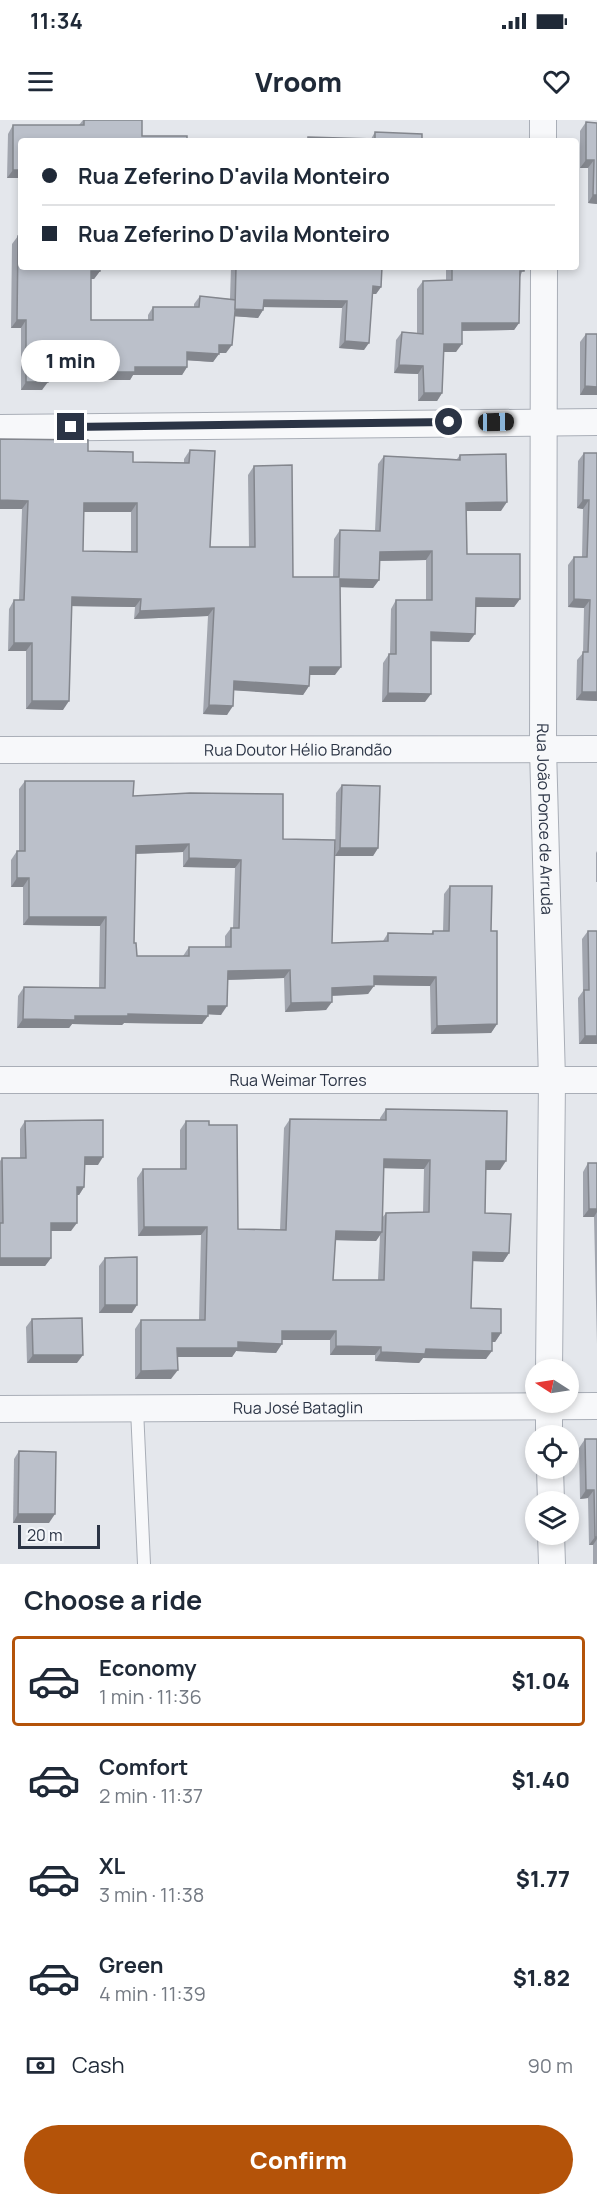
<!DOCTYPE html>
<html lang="en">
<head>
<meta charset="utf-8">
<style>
	:root { --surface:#fff; --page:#f6f6f7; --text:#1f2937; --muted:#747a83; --line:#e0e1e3; --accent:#b45309 }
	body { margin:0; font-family:Manrope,sans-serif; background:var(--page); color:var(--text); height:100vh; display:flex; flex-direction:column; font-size:22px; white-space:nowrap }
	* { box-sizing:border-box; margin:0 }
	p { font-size:20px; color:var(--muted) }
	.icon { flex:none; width:33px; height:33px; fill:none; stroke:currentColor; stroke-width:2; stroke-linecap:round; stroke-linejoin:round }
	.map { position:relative; height:1444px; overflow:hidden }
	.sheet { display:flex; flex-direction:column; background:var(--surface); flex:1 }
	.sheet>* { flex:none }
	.guide { position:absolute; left:18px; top:18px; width:561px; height:132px; border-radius:6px; box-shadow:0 3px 9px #0003; display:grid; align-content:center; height:132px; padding:0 24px; background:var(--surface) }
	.needle { width:39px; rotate:282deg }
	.controls { position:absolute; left:525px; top:1239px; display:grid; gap:12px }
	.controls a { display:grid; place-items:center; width:54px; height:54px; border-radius:50%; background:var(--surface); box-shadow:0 3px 9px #0003; font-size:30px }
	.scale { position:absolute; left:18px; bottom:15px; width:82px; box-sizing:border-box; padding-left:6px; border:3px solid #2b3445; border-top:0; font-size:16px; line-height:21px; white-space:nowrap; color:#2b3445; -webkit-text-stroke:4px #f4f6f9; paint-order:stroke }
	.end { position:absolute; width:27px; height:27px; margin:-14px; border:8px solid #2b3445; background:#fff; box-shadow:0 0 0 3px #fff }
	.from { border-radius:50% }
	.bubble { position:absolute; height:42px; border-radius:21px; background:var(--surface); box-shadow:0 3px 9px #0003; font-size:20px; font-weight:800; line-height:42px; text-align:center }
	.car { position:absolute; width:18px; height:36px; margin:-18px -9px; border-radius:8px; box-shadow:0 0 4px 2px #0007; background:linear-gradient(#222 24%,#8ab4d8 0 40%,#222 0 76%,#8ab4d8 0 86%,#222 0) }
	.guide b { display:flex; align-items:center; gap:21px; height:57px; font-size:22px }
	.guide b+b { border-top:2px solid var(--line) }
	.guide i { width:15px; height:15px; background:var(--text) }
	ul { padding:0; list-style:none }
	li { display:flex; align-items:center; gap:18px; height:90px; margin:0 12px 9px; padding:0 12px; border:3px solid transparent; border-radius:6px }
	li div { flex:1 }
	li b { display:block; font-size:22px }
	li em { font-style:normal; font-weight:800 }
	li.on { border-color:var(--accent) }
	li>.icon { width:54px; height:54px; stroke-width:1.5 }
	h2 { padding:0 24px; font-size:27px; line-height:72px }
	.pay { display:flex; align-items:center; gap:15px; height:66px; padding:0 24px; font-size:22px }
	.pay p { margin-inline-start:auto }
	.primary-button { display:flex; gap:12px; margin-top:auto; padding:12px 24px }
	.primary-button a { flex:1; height:69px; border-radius:36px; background:var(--accent); color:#fff; font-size:24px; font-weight:800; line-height:69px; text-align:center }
	.status { display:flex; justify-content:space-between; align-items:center; height:42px; padding:0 30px; background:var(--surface); direction:ltr }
	.status svg { height:16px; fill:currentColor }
	header { display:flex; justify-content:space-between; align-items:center; height:78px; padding:0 24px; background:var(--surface); font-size:27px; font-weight:800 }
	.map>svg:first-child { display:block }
</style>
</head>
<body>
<div class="status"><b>11:34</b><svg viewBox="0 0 49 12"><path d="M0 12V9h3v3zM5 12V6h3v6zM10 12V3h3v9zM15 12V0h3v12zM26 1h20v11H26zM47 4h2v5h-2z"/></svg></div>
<header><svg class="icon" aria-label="menu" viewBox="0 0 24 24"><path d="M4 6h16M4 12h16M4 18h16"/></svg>Vroom<svg class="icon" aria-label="heart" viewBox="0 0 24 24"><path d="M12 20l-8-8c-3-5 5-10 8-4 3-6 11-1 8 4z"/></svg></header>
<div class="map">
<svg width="597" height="1444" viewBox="0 0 597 1444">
	<rect width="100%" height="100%" fill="#e4e7ec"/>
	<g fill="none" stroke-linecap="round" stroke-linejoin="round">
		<!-- lane casing -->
		<g stroke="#a9aeb7" stroke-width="14">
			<polyline id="lane" points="137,1289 144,1444"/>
		</g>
		<!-- street casing -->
		<g stroke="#a9aeb7" stroke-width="28">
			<g id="street">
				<polyline points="543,0 543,21"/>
				<path id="s1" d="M544,147L543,628L552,960L549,1250"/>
				<polyline points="0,308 597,302"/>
				<path id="s2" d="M0,630L597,629"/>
				<path id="s3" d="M0,960H597"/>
				<polyline points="549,1282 549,1316"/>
				<path id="s4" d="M0,1289L597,1286"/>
				<polyline points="550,1348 551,1382"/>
				<polyline points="551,1414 552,1444"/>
			</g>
		</g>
		<!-- lane -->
		<use href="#lane" stroke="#f7f8fa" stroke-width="12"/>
		<!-- street -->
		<use href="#street" stroke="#f7f8fa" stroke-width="26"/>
	</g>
	<!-- wall -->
	<g fill="#a1a5ae" fill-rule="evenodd">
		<polygon points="83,0 142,0 142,16 21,21 21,58 7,58 8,14 13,5 79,5"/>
		<polygon points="586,2 597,3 597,84 588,83 588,48 580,48 580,11"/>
		<polygon points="375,12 422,21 305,21 308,17 371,19"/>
		<polygon points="18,116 100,151 94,159 91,159 91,200 148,200 148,195 153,187 194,187 194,184 200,176 230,179 231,147 382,147 381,167 376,174 372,174 364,230 339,228 342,188 263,187 263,190 258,198 234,196 226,233 219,233 213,242 187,240 187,247 182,255 133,255 130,260 105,260 105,253 48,253 42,270 21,270 21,208 11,208 12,124"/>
		<polygon points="446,147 524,147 520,157 519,203 514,210 462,211 456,232 443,232 442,273 437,281 418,281 418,254 394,253 396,220 402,212 417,213 417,169 423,161 446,160"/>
		<polygon points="586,214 597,214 597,275 580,275 580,222"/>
		<path d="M0,319L88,331L133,342L184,343V339L190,330L210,427H249L248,355L254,346L293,457H333L334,419L340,410L375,411L378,344L384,336L457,339L460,335L501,391H466L467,434L520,479L514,487H476L469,522L431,521L425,582H382L383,543L389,534H390L391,489L396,480H426V440L380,441L379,460L373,468L340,467L335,555H309V566L303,575L234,570L227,595L203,594L208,496L134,499L135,487L71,486L63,590L26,589V531H8L9,489L14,480H19L22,389H0ZM84,392H131V431H83Z"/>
		<polygon points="584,333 597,333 597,581 576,580 577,540 583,533 584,488 568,487 568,445 574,437 582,437 583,389 577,388 578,341"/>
		<path d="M25,661L133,676L283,719L332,823L383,821L388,813L431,814L433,811H443L444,774L450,766L491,811L497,904L491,913L431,914L430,866L374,865L368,874L332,876L326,890L285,892L284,858L228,860L221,895L208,894L202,904L124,903L122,905L72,904L69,908H17L18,876L24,867L99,868L100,806L23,805V767H11V740L17,731H19V669ZM183,732V747L235,748L233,808H231L225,816V827H189L183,836H137L134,823L136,734Z"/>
		<polygon points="342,665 378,728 373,736 335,736 336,673"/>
		<polygon points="597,731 597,762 596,762 596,733"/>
		<polygon points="588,811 597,924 579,924 578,878 583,871 582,819"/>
		<path d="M386,989L500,1050H486L485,1093L509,1133L503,1142L473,1141L471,1188L501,1213L495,1222H492L486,1239L423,1238L419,1243L375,1241V1235H330V1220H282L276,1233L236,1231L232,1237H177L171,1259H135V1209L141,1200H199L201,1115L138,1116L137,1058L143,1049H180V1010L186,1001L209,1005L238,1109L280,1110L284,1008L290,999L380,1000V998ZM383,1048L424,1049L423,1092L386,1093L382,1098ZM380,1115L378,1160H333L335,1120L376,1121Z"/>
		<polygon points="25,1001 98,1045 84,1045 84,1067 79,1075 77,1075 71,1111 51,1111 51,1138 45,1146 0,1146 0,1041 2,1038 20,1038 20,1009"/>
		<polygon points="588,1043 597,1043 597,1224 594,1097 583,1097 583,1052"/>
		<polygon points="105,1138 132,1193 99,1193 99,1146"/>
		<polygon points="32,1199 77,1243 27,1243 26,1207"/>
		<polygon points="585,1319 597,1319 597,1444 593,1444 593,1425 589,1425 588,1378 580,1379 579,1328"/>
		<polygon points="19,1331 49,1403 13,1403 14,1339"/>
	</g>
	<!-- shaded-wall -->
	<g fill="#83868d">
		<polygon points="586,40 594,40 588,48 580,48"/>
		<polygon points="13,50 21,50 21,58 7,58"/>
		<polygon points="593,75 597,75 597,84 588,83"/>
		<polygon points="91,151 100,151 94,159 85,159"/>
		<polygon points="373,166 381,167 376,174 368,174"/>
		<polygon points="264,180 347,181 342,188 259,187"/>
		<polygon points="235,189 263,190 258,198 230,196"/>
		<polygon points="17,200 26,200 21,208 11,208"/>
		<polygon points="462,203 519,203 514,210 457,211"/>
		<polygon points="345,221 369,223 364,230 339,228"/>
		<polygon points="444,224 462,224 456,232 438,232"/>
		<polygon points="219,225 232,225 226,233 213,233"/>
		<polygon points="187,232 219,234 213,242 182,240"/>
		<polygon points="48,245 110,245 105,253 42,253"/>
		<polygon points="399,245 423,246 418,254 394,253"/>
		<polygon points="135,247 187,247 182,255 133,255 130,260 105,260 110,252"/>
		<polygon points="26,262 48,262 42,270 21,270"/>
		<polygon points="585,266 597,267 597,275 580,275"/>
		<polygon points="424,273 442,273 437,281 418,281"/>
		<polygon points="0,380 28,381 22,389 0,389"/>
		<polygon points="583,380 589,380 583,389 577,388"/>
		<polygon points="507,382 501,391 460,391 466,383"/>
		<polygon points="84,383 137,383 131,392 78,392"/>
		<polygon points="432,431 426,440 374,441 380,432"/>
		<polygon points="340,459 379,460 373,468 334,467"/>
		<polygon points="72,477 141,479 135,487 66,486"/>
		<polygon points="476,478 520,479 514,487 470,487"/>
		<polygon points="574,479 590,480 584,488 568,487"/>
		<polygon points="214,488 208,496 134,499 140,491"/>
		<polygon points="431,512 475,514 469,522 425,521"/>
		<polygon points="14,523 32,523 26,531 8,531"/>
		<polygon points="310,547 341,547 335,555 304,555"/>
		<polygon points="234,561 309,566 303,575 228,570"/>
		<polygon points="582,572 597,572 597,581 576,580"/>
		<polygon points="388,573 431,574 425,582 382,582"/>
		<polygon points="32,581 69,581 63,590 26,589"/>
		<polygon points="209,585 233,586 227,595 203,594"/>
		<polygon points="189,724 183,732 130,734 136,726"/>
		<polygon points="340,728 378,728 373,736 335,736"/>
		<polygon points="189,738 241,740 235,748 183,747"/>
		<polygon points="17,758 29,758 23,767 11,767"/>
		<polygon points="29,797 106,797 100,806 23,805"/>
		<polygon points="290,850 284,858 222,860 228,851"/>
		<polygon points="374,856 436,857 430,866 368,865"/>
		<polygon points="374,866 368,874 326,876 332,868"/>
		<polygon points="332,882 326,890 285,892 291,883"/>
		<polygon points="208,886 227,886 221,895 202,894"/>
		<polygon points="128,894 208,896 202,904 124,903 122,905 72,904 69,908 17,908 23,899 75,896"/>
		<polygon points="497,904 491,913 431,914 437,906"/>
		<polygon points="585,916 597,916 597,924 579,924"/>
		<polygon points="85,1037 103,1037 98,1045 79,1045"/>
		<polygon points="384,1039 430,1040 424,1049 377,1048"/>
		<polygon points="486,1041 506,1041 500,1050 480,1050"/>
		<polygon points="77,1067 84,1067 79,1075 72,1075"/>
		<polygon points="589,1089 597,1089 597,1092 594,1097 583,1097"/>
		<polygon points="51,1103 77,1103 71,1111 45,1111"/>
		<polygon points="144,1107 207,1107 201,1115 138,1116"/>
		<polygon points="336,1111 382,1112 376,1121 329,1120"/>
		<polygon points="473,1132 509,1133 503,1142 467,1141"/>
		<polygon points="0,1138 51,1138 45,1146 0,1146"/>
		<polygon points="105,1185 137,1185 132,1193 99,1193"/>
		<polygon points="282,1211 336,1211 330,1220 276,1220"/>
		<polygon points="492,1213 501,1213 495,1222 486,1222"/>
		<polygon points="238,1222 282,1224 276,1233 236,1231 232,1237 171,1237 177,1228"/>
		<polygon points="336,1226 381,1227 375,1235 330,1235"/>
		<polygon points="426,1229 492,1231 486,1239 423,1238 419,1243 375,1241 381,1232"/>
		<polygon points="33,1235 83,1235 77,1243 27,1243"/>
		<polygon points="178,1250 171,1259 135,1259 141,1251"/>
		<polygon points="586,1370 594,1370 588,1378 580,1379"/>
		<polygon points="18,1394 55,1394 49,1403 13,1403"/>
		<polygon points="595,1417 597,1417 597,1419 593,1425 589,1425"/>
	</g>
	<!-- building -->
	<g fill="#bbc0ca" stroke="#83868d" stroke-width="1.5" fill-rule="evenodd">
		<polygon points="84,0 142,0 142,16 187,16 187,21 21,21 21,50 13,50 13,5 84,5"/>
		<polygon points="586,2 597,3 597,75 593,75 594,40 586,40"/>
		<polygon points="375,12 422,14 422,21 308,21 308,17 375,19"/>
		<polygon points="18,116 21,116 21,147 100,147 100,151 91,151 91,200 153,200 153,187 199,187 200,176 236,180 232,225 219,225 219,234 187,232 187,247 135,247 135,252 110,252 110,245 48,245 48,262 26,262 26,200 17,200"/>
		<polygon points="236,147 382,147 381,167 373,166 369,223 345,221 347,181 264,180 263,190 235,189"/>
		<polygon points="452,147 524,147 524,151 520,151 519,203 462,203 462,224 444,224 442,273 424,273 423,246 399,245 402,212 423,214 423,161 452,160"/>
		<polygon points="586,214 597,214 597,267 585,266"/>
		<path d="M0,319L88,320V331L133,332V342L189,343L190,330L215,331L210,427H255L254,346L292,345L293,457H339L340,410L380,411L384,336L460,340V335L506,334L507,382L466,383L467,434H520V479L476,478L475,514L431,512V574L388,573L389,534H396V480H432V431L380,432L379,460L340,459L341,547H310L309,566L234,561L233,586L209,585L214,488L140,491L141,479L72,477L69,581H32V523H14V480H24L28,381L0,380ZM84,383H137V432L83,431Z"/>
		<polygon points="584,333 597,333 597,572 582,572 583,532 588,532 590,480 574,479 574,437 587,437 589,380 583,380"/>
		<path d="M25,661H134L133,676L190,673L283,674V719L335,720L332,823L388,821V813L433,814V811H449L450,766H492L491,811H497V904L437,906L436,857L374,856V866L332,868V882L291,883L290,850L228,851L227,886H208V896L128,894V896H75V900L23,899L24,867L105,868L106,797H29V758H17V731H25ZM189,724V738L241,740L239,808H231V827H189V836H137L136,823H134L136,726Z"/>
		<polygon points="342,665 380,666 378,728 340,728"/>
		<polygon points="588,811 597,811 597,916 585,916 584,870 589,870"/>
		<path d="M386,989L507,991L506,1041H486L485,1093L511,1094L509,1133L473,1132L471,1188L501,1189V1213H492V1231L426,1229L425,1234L381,1232V1227L336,1226V1211H282V1224L238,1222V1228H177L178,1250L141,1251V1200H205L207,1107H144L143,1049H186V1001H209V1005H237L238,1109L286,1110L290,999L386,1000ZM384,1039L430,1040L429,1092L386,1093L384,1160H333L336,1111L382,1112Z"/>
		<polygon points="103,1000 103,1037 85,1037 84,1067 77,1067 77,1103 51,1103 51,1138 0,1138 0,1103 3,1103 2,1038 26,1038 25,1001"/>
		<polygon points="588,1043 597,1043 597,1089 589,1089"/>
		<polygon points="137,1137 137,1185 105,1185 105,1138"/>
		<polygon points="82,1198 83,1235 33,1235 32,1199"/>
		<polygon points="585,1319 597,1319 597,1417 595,1417 594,1370 586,1370"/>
		<polygon points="19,1331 56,1332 55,1394 18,1394"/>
	</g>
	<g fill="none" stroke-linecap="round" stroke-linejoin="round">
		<!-- route -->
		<polyline stroke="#2b3445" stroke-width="8" points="71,307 449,302"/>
	</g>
	<g text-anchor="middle" stroke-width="5" stroke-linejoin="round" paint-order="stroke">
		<!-- street labels -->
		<g font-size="16" fill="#2b3445" stroke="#f4f6f9">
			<text dy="6" stroke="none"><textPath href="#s2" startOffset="298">Rua Doutor Hélio Brandão</textPath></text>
			<text dy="6" stroke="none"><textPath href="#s1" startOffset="552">Rua João Ponce de Arruda</textPath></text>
			<text dy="6" stroke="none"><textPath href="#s3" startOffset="298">Rua Weimar Torres</textPath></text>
			<text dy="6" stroke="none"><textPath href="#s4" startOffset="298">Rua José Bataglin</textPath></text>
		</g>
	</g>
</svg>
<div class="controls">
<a><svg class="needle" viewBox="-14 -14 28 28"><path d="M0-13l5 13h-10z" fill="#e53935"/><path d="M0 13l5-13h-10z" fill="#747a83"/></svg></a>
<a><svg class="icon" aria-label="locate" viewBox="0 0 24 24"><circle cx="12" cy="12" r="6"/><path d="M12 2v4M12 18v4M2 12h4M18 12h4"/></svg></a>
<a><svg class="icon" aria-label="layers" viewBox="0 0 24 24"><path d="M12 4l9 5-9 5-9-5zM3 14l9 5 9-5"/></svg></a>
</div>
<div class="scale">20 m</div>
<i class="end from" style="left:449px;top:302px"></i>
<i class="end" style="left:71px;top:307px"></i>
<div class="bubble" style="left:21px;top:220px;width:99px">1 min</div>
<i class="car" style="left:496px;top:302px;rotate:89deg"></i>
<div class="guide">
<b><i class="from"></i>Rua Zeferino D'avila Monteiro</b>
<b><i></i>Rua Zeferino D'avila Monteiro</b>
</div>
</div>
<section class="sheet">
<h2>Choose a ride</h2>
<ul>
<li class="on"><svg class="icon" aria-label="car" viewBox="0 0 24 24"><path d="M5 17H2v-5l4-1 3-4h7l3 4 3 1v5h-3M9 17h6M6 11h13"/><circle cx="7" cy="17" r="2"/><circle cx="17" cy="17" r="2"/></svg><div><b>Economy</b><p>1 min · 11:36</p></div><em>$1.04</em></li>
<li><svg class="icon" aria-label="car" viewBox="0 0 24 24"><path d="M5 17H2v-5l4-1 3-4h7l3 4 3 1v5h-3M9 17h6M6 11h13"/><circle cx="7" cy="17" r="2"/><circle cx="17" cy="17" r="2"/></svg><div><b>Comfort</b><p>2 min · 11:37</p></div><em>$1.40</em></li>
<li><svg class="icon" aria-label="car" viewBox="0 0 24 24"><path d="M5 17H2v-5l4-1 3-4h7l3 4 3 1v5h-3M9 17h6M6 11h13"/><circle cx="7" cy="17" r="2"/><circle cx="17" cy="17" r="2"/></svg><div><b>XL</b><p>3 min · 11:38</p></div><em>$1.77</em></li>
<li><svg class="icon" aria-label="car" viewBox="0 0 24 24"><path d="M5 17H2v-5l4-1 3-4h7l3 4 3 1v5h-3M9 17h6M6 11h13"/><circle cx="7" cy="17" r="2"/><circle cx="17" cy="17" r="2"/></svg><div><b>Green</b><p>4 min · 11:39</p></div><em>$1.82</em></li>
</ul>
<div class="pay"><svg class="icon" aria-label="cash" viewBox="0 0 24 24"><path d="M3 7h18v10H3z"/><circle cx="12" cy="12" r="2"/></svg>Cash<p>90 m</p></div>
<div class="primary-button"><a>Confirm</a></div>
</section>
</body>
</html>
